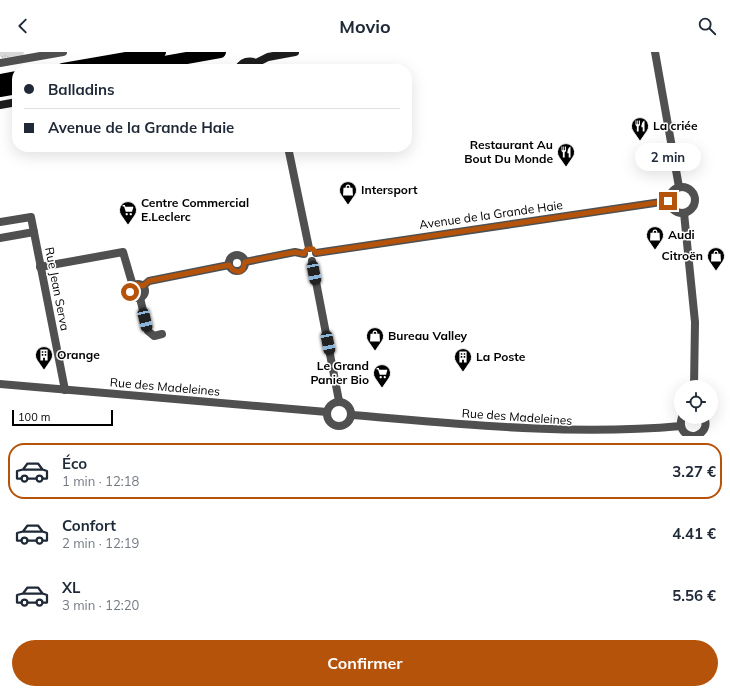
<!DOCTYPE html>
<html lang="fr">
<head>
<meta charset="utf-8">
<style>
	:root { --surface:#fff; --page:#f6f6f7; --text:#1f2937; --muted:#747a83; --line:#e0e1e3; --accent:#b45309 }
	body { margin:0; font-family:Mulish,sans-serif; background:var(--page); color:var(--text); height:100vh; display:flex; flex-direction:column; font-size:15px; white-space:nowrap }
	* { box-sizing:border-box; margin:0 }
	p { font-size:13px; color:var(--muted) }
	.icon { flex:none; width:22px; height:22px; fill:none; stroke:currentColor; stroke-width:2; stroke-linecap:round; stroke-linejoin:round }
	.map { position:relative; height:384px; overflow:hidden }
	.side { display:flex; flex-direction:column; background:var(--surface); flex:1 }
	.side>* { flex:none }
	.banner { position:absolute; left:12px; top:12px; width:400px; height:88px; border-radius:16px; box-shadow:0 4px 16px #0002; display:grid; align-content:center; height:88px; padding:0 12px; background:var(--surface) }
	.fabs { position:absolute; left:674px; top:328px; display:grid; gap:8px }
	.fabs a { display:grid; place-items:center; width:44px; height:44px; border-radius:50%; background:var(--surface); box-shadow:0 4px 16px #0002; font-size:20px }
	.scale { position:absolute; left:12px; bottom:10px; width:101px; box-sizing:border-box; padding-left:4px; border:2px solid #000; border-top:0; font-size:11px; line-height:14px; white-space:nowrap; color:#000; -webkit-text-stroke:3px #fff; paint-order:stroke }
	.end { position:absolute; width:18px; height:18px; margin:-9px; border:5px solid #b45309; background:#fff; box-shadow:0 0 0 2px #fff }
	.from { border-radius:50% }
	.bubble { position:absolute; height:28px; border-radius:14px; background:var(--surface); box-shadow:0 4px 16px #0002; font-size:13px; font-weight:700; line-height:28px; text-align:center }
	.car { position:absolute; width:12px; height:24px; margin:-12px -6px; border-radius:5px; box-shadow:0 0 3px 1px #0007; background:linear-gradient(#222 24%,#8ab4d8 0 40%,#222 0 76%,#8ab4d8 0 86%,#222 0) }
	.banner b { display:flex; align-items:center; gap:14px; height:38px; font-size:15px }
	.banner b+b { border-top:1px solid var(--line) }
	.banner i { width:10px; height:10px; background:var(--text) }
	ul { padding:7px 0 0; list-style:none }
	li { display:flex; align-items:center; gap:12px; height:56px; margin:0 8px 6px; padding:0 4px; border:2px solid transparent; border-radius:16px }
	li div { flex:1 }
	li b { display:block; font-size:15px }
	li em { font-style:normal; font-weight:700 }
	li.on { border-color:var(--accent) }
	li>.icon { width:36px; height:36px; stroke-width:1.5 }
	.cta { display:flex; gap:8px; margin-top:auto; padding:8px 12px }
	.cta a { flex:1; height:46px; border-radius:24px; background:var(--accent); color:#fff; font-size:16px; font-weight:700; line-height:46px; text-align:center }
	header { display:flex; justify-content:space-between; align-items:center; height:52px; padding:0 12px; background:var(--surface); font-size:18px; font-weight:700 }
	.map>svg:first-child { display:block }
</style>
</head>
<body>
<header><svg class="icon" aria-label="back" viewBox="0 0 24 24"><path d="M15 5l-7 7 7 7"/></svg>Movio<svg class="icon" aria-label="search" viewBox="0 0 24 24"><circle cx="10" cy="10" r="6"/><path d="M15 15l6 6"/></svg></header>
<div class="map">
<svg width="730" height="384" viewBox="0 0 730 384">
	<defs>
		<pattern id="grass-tufts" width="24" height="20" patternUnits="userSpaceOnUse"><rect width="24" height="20" fill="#d7d7d7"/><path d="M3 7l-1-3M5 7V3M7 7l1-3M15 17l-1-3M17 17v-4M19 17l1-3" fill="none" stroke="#b7b7b7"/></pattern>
	</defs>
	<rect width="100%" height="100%" fill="#fff"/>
	<!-- grass -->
	<polygon fill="url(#grass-tufts)" points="0,0 24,0 23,3 2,6 0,4"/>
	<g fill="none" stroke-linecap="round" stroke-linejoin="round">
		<!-- street -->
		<g stroke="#505050" stroke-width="8">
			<polyline points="655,0 679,135"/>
			<polyline points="0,11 63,0"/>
			<polyline points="288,95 309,196"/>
			<circle cx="682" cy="148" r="13"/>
			<polyline points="684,161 695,270 694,335"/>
			<polyline points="0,170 31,165 65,338"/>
			<polyline points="0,186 34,180"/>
			<polyline points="316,201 668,149"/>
			<circle cx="237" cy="211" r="8"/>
			<polyline points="312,209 339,349"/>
			<polyline points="245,210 295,200 304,202"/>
			<polyline points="40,215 123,200 133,234"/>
			<circle cx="138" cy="239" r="7"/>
			<polyline points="143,234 149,229 229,213"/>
			<polyline points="140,246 148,279 154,284 162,282"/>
			<polyline points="0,332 327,360"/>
			<circle cx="339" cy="362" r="12"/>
			<path d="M352,363C461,372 571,384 681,374"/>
			<path d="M682,365C679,374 682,382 692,384"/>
			<path d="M695,384C704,381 708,374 704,365"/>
		</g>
		<!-- secondary -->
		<g stroke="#1d1d1d" stroke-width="8">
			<polyline points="256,11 268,5 295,0"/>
			<polyline points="202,17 222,17"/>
			<path d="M238,17C244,7 255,7 261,17"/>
			<polyline points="0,53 17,50"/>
		</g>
		<!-- highway -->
		<g stroke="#000" stroke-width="12">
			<polyline points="63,17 160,0"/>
			<polyline points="125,17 220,0"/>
			<polyline points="0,28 17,25"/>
			<polyline points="0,39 17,36"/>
		</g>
	</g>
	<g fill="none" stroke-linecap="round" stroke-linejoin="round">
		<!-- route -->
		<path stroke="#b45309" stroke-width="5" d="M130,240L131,236L137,232L143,234L149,229L229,213L233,218L239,220L243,217L245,210L295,200L304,202C305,197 308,196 313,197L316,201L668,149"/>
	</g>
	<!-- icons -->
	<defs>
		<g id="restaurant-pin" transform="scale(0.9)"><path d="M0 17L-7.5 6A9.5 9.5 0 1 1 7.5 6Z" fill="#000" stroke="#fff"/><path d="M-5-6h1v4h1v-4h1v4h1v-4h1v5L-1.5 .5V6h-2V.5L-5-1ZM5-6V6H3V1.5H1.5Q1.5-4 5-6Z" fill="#fff"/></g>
		<g id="shop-pin" transform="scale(0.9)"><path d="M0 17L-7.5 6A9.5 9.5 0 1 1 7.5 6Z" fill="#000" stroke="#fff"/><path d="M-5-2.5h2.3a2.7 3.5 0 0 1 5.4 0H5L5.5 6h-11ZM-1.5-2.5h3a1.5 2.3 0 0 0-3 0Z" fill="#fff"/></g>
		<g id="supermarket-pin" transform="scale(0.9)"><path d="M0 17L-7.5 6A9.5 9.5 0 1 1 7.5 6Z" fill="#000" stroke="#fff"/><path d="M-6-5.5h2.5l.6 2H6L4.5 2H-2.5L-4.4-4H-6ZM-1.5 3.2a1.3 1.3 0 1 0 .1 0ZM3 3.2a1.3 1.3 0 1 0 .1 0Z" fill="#fff"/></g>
		<g id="building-pin" transform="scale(0.9)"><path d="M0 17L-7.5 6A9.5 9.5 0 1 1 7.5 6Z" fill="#000" stroke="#fff"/><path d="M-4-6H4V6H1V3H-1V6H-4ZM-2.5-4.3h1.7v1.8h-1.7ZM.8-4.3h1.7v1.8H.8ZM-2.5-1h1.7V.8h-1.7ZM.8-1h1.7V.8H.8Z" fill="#fff"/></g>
	</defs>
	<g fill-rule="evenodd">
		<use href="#restaurant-pin" x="640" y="74"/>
		<use href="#restaurant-pin" x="566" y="100"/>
		<use href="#shop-pin" x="348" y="138"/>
		<use href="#supermarket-pin" x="128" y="158"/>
		<use href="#shop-pin" x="655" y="183"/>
		<use href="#shop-pin" x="716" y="204"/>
		<use href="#shop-pin" x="375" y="284"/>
		<use href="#building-pin" x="44" y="303"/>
		<use href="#building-pin" x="463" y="305"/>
		<use href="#supermarket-pin" x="382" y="321"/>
	</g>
	<g text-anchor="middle" stroke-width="3" stroke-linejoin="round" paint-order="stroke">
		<!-- poi labels -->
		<g font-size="12" font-weight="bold" fill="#000" stroke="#fff" text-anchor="start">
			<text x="653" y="78">La criée</text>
			<text x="553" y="97" text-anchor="end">Restaurant Au<tspan x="553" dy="14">Bout Du Monde</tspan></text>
			<text x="361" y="142">Intersport</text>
			<text x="141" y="155">Centre Commercial<tspan x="141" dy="14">E.Leclerc</tspan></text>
			<text x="668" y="187">Audi</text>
			<text x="703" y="208" text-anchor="end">Citroën</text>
			<text x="388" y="288">Bureau Valley</text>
			<text x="57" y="307">Orange</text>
			<text x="476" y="309">La Poste</text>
			<text x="369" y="318" text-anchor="end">Le Grand<tspan x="369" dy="14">Panier Bio</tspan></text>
		</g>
		<!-- street labels -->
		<g font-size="12" fill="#000" stroke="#fff">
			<text transform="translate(491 163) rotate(-8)" y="4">Avenue de la Grande Haie</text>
			<text transform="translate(57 237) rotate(79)" y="4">Rue Jean Serva</text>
			<text transform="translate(165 335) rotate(5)" y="4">Rue des Madeleines</text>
			<text transform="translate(517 365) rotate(4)" y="4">Rue des Madeleines</text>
		</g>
	</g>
</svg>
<div class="fabs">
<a><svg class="icon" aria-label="locate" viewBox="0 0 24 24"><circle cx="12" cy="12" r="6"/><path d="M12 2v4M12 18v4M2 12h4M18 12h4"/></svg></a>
</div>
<div class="scale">100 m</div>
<i class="end from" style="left:130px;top:240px"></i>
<i class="end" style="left:668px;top:149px"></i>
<div class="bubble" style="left:635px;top:91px;width:66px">2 min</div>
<i class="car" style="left:314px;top:221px;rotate:169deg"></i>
<i class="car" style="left:145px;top:268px;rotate:167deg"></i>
<i class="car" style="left:328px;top:291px;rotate:169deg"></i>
<div class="banner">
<b><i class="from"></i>Balladins</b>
<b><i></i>Avenue de la Grande Haie</b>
</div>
</div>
<section class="side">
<ul>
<li class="on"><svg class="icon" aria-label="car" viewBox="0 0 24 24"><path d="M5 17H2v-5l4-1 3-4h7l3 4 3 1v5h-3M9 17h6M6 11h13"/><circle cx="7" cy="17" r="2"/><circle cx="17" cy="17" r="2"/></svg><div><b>Éco</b><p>1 min · 12:18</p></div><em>3.27 €</em></li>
<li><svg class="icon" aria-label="car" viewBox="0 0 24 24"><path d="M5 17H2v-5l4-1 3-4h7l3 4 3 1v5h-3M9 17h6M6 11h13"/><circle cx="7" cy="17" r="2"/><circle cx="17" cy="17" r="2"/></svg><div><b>Confort</b><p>2 min · 12:19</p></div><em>4.41 €</em></li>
<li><svg class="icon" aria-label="car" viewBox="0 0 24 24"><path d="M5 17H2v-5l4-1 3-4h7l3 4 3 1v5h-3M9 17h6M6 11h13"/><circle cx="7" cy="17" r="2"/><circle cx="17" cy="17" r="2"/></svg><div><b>XL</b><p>3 min · 12:20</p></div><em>5.56 €</em></li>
</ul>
<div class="cta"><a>Confirmer</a></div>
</section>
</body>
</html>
